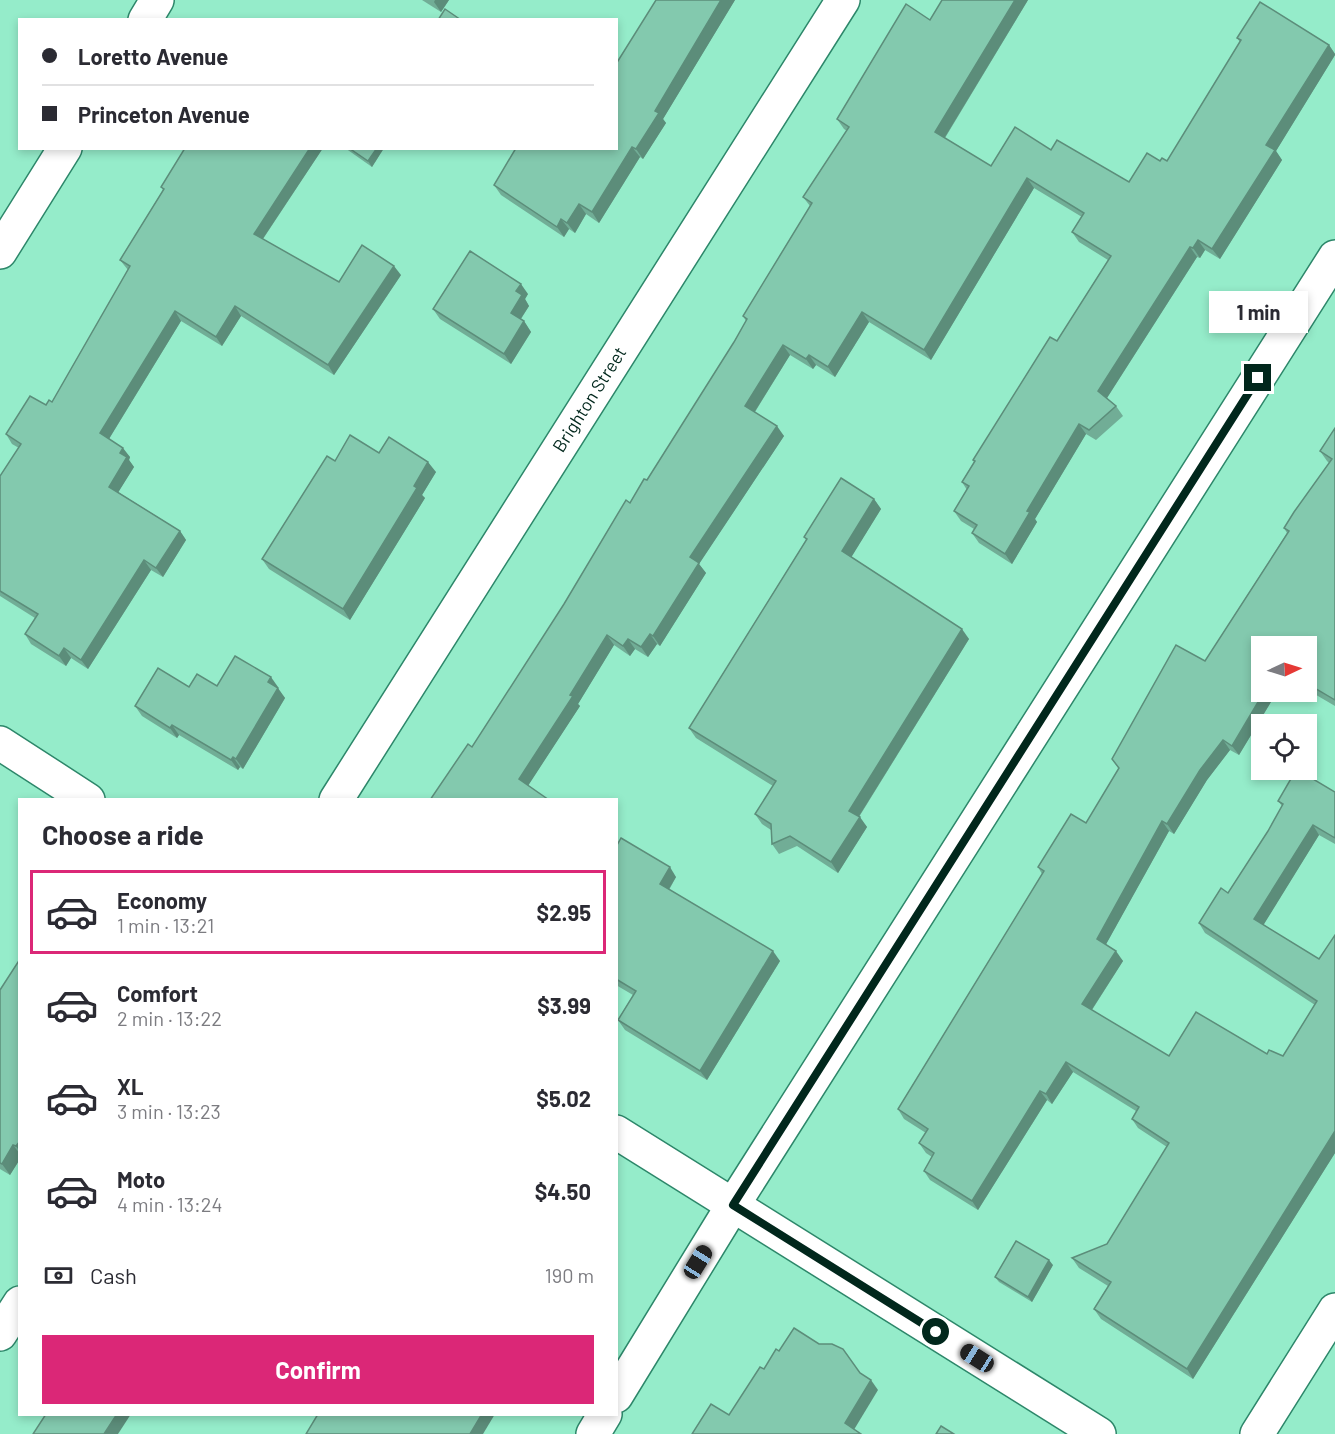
<!DOCTYPE html>
<html lang="en">
<head>
<meta charset="utf-8">
<style>
	:root { --surface:#fff; --page:#f2f2f3; --text:#2b2b33; --muted:#7c7c81; --line:#e1e1e2; --accent:#db2777 }
	body { margin:0; font-family:Barlow,sans-serif; background:var(--page); color:var(--text); height:100vh; display:flex; flex-direction:column; font-size:22px; white-space:nowrap }
	* { box-sizing:border-box; margin:0 }
	p { font-size:20px; color:var(--muted) }
	.icon { flex:none; width:33px; height:33px; fill:none; stroke:currentColor; stroke-width:2; stroke-linecap:round; stroke-linejoin:round }
	.map { position:relative; flex:1; overflow:hidden }
	.panel { position:absolute; left:18px; top:798px; width:600px; height:618px; display:flex; flex-direction:column; background:var(--surface); border-radius:0px; box-shadow:0 3px 9px #0003 }
	.panel>* { flex:none }
	.banner { position:absolute; left:18px; top:18px; width:600px; height:132px; border-radius:0px; box-shadow:0 3px 9px #0003; display:grid; align-content:center; height:132px; padding:0 24px; background:var(--surface) }
	.needle { width:39px; rotate:86deg }
	.controls { position:absolute; left:1251px; top:636px; display:grid; gap:12px }
	.controls a { display:grid; place-items:center; width:66px; height:66px; border-radius:0px; background:var(--surface); box-shadow:0 3px 9px #0003; font-size:30px }
	.end { position:absolute; width:27px; height:27px; margin:-14px; border:8px solid #01271c; background:#fff; box-shadow:0 0 0 3px #fff }
	.from { border-radius:50% }
	.bubble { position:absolute; height:42px; border-radius:0px; background:var(--surface); box-shadow:0 3px 9px #0003; font-size:20px; font-weight:700; line-height:42px; text-align:center }
	.car { position:absolute; width:18px; height:36px; margin:-18px -9px; border-radius:8px; box-shadow:0 0 4px 2px #0007; background:linear-gradient(#222 24%,#8ab4d8 0 40%,#222 0 76%,#8ab4d8 0 86%,#222 0) }
	.banner b { display:flex; align-items:center; gap:21px; height:57px; font-size:22px }
	.banner b+b { border-top:2px solid var(--line) }
	.banner i { width:15px; height:15px; background:var(--text) }
	ul { padding:0; list-style:none }
	li { display:flex; align-items:center; gap:18px; height:84px; margin:0 12px 9px; padding:0 12px; border:3px solid transparent; border-radius:0px }
	li div { flex:1 }
	li b { display:block; font-size:22px }
	li em { font-style:normal; font-weight:700 }
	li.on { border-color:var(--accent) }
	li>.icon { width:54px; height:54px; stroke-width:1.5 }
	h2 { padding:0 24px; font-size:27px; line-height:72px }
	.pay { display:flex; align-items:center; gap:15px; height:66px; padding:0 24px; font-size:22px }
	.pay p { margin-inline-start:auto }
	.primary-button { display:flex; gap:12px; margin-top:auto; padding:12px 24px }
	.primary-button a { flex:1; height:69px; border-radius:0px; background:var(--accent); color:#fff; font-size:24px; font-weight:700; line-height:69px; text-align:center }
	.map>svg:first-child { display:block }
</style>
</head>
<body>
<div class="map">
<svg width="1335" height="1434" viewBox="0 0 1335 1434">
	<rect width="100%" height="100%" fill="#95ecca"/>
	<g fill="none" stroke-linecap="round" stroke-linejoin="round">
		<!-- minor casing -->
		<g stroke="#2d876a" stroke-width="36">
			<g id="minor">
				<polyline points="145,20 157,0"/>
				<polyline points="0,252 65,148"/>
				<polyline points="0,743 88,800"/>
				<path id="s1" d="M336,800L843,0"/>
				<polyline points="616,1132 1099,1434"/>
				<polyline points="0,1334 20,1303"/>
				<polyline points="616,1396 733,1205 1335,257"/>
				<polyline points="593,1434 605,1414"/>
				<polyline points="1257,1434 1335,1310"/>
			</g>
		</g>
		<!-- minor -->
		<use href="#minor" stroke="#fff" stroke-width="33"/>
	</g>
	<!-- wall -->
	<g fill="#71ad96">
		<polygon points="422,0 449,0 441,12"/>
		<polygon points="656,0 735,0 663,119 666,123 643,159 640,157 599,223 586,214 575,233 569,229 564,237 501,195 494,185 616,148"/>
		<polygon points="1028,0 945,138 991,166 1051,150 1129,182 1160,161 1167,161 1240,42 1237,38 1329,45 1335,54 1335,55 1276,151 1282,160 1220,259 1205,250 1200,258 1197,257 1107,398 1116,406 1123,416 1096,440 1086,434 1035,519 1037,522 1012,564 979,543 972,533 974,529 961,521 954,511 967,490 962,482 974,462 973,460 1057,341 1108,260 1079,242 1072,232 1082,217 1034,188 931,360 869,322 835,377 816,365 813,369 790,355 755,412 784,436 699,564 706,573 660,646 657,644 648,657 635,649 630,656 614,645 578,704 580,706 528,785 472,747 630,503 647,480 734,342 746,321 743,316 810,206 803,197 847,131 844,129 837,119 930,20"/>
		<polygon points="185,148 323,148 263,239 339,282 401,275 334,375 241,316 222,346 181,321 109,439 130,457 129,460 134,467 118,492 180,531 186,540 163,577 151,570 88,669 71,658 66,666 31,644 25,634 35,618 0,596 0,476 19,448 12,444 6,434 46,405 52,402 128,270 120,260 163,190 161,187"/>
		<polygon points="345,148 384,148 372,167"/>
		<polygon points="528,294 525,299 529,306 521,319 524,321 531,332 511,364 440,319 433,309"/>
		<polygon points="1335,428 1335,706 1306,689 1306,646 1262,646 1262,692 1277,692 1239,755 1230,750 1207,780 1174,834 1169,831 1106,944 1123,961 1092,1010 1169,1056 1267,1054 1283,1056 1315,1005 1205,933 1199,923 1228,893 1268,831 1282,806 1278,801 1335,792 1335,844 1319,835 1263,925 1319,959 1335,1153 1193,1379 1101,1319 1094,1309 1108,1286 1079,1268 1072,1258 1107,1244 1167,1147 1138,1128 1132,1119 1136,1111 1073,1072 1052,1104 1047,1100 978,1210 930,1180 924,1171 932,1157 926,1153 919,1143 926,1133 904,1119 898,1109 1042,874 1038,867 1086,823 1119,769 1112,759 1205,661 1287,533 1284,528 1329,463 1327,461 1320,451"/>
		<polygon points="379,453 436,472 422,495 425,498 350,620 269,569 262,559 335,461"/>
		<polygon points="874,499 881,509 851,557 969,639 859,817 867,827 838,873 797,846 779,854 772,844 771,830 762,824 755,814 773,786 696,738 689,728 806,540 804,537"/>
		<polygon points="217,686 278,687 277,688 285,698 243,769 240,767 238,770 179,735 177,738 142,716 135,706 189,687"/>
		<polygon points="616,847 676,877 669,890 780,961 707,1080 625,1030 618,1020 633,995 616,985"/>
		<polygon points="20,959 20,1159 10,1175 0,1169 0,990"/>
		<polygon points="1053,1265 1032,1302 999,1282 995,1277"/>
	</g>
	<!-- shaded-wall -->
	<g fill="#5c8d7a">
		<polygon points="435,0 449,0 441,12 434,2"/>
		<polygon points="721,0 735,0 663,119 666,123 643,159 636,149 655,111"/>
		<polygon points="1015,0 1028,0 942,142 935,132"/>
		<polygon points="1329,45 1335,54 1335,55 1276,151 1282,160 1220,259 1212,249 1266,145"/>
		<polygon points="632,147 640,157 599,223 592,212"/>
		<polygon points="310,148 323,148 260,243 254,234"/>
		<polygon points="377,148 384,148 372,167 368,161"/>
		<polygon points="1027,178 1034,188 931,360 924,350"/>
		<polygon points="579,204 586,214 575,233 567,223"/>
		<polygon points="561,219 569,229 564,237 557,227"/>
		<polygon points="1198,240 1205,250 1200,258 1193,248"/>
		<polygon points="1190,247 1197,257 1105,401 1098,391"/>
		<polygon points="394,266 401,275 334,375 328,365"/>
		<polygon points="521,284 528,294 525,299 529,306 518,323 511,313 516,291"/>
		<polygon points="235,306 241,316 222,346 216,337"/>
		<polygon points="175,311 181,321 107,442 100,433"/>
		<polygon points="862,312 869,322 835,377 828,367"/>
		<polygon points="524,321 531,332 511,364 504,354"/>
		<polygon points="783,345 790,355 752,416 745,406"/>
		<polygon points="809,355 816,365 813,369 806,359"/>
		<polygon points="1079,424 1086,434 1035,519 1037,522 1012,564 1005,554 1027,511"/>
		<polygon points="777,426 784,436 699,564 706,573 660,646 653,636 690,557"/>
		<polygon points="123,448 130,457 129,460 134,467 116,496 109,487 120,453"/>
		<polygon points="428,462 436,472 422,495 425,498 350,620 343,609"/>
		<polygon points="874,499 881,509 849,561 842,551"/>
		<polygon points="180,531 186,540 163,577 156,568"/>
		<polygon points="144,560 151,570 88,669 81,660"/>
		<polygon points="962,629 969,639 856,821 849,811"/>
		<polygon points="650,634 657,644 648,657 641,647"/>
		<polygon points="607,635 614,645 578,704 580,706 526,789 519,779"/>
		<polygon points="628,639 635,649 630,656 623,646"/>
		<polygon points="64,648 71,658 66,666 59,656"/>
		<polygon points="271,677 278,687 275,692 268,682"/>
		<polygon points="278,688 285,698 243,769 236,759"/>
		<polygon points="1264,692 1277,692 1239,755 1232,746"/>
		<polygon points="172,725 179,735 177,738 170,728"/>
		<polygon points="1223,740 1230,750 1207,780 1174,834 1167,824 1200,770"/>
		<polygon points="233,757 240,767 238,770 231,760"/>
		<polygon points="860,817 867,827 838,873 831,862"/>
		<polygon points="1162,821 1169,831 1104,948 1097,939"/>
		<polygon points="1313,825 1319,835 1261,929 1254,919"/>
		<polygon points="670,867 676,877 666,894 660,884"/>
		<polygon points="773,951 780,961 707,1080 700,1071"/>
		<polygon points="1116,951 1123,961 1089,1014 1082,1004"/>
		<polygon points="1066,1062 1073,1072 1052,1104 1046,1094"/>
		<polygon points="1040,1091 1047,1100 978,1210 972,1201"/>
		<polygon points="1335,1131 1335,1153 1193,1379 1187,1369"/>
		<polygon points="20,1141 20,1152 16,1146"/>
		<polygon points="13,1145 20,1154 20,1159 10,1175 2,1164"/>
		<polygon points="1049,1260 1053,1265 1032,1302 1028,1297"/>
		<polygon points="871,1380 878,1390 852,1433 845,1423"/>
		<polygon points="117,1414 131,1414 118,1434 104,1434"/>
		<polygon points="482,1414 495,1414 483,1434 470,1434"/>
	</g>
	<!-- building -->
	<g fill="#83c9ae" stroke="#5c8d7a" stroke-width="1.5">
		<polygon points="656,0 721,0 655,111 659,113 636,149 632,147 592,212 579,204 567,223 561,219 557,227 494,185 516,148 616,148 616,64"/>
		<polygon points="942,0 1015,0 935,132 991,166 1015,127 1051,150 1057,140 1129,182 1147,153 1160,161 1162,158 1167,161 1241,40 1237,38 1260,2 1329,45 1266,145 1275,150 1212,249 1198,240 1193,248 1190,247 1098,391 1116,406 1089,430 1079,424 1027,511 1030,512 1005,554 972,533 977,525 954,511 969,486 962,482 975,461 973,460 1050,337 1057,341 1111,256 1072,232 1084,213 1027,178 924,350 862,312 828,367 809,355 806,359 783,345 745,406 777,426 690,557 699,563 653,636 650,634 641,647 628,639 623,646 607,635 570,695 573,696 519,779 549,800 430,800 468,744 472,747 564,604 626,500 630,503 644,479 647,480 734,342 747,319 743,316 812,203 803,197 849,127 837,119 906,4 930,20"/>
		<polygon points="445,9 461,20 438,20"/>
		<polygon points="185,148 310,148 254,234 339,282 362,245 394,266 328,365 235,306 216,337 175,311 100,433 123,448 120,453 127,457 109,487 180,531 156,568 144,560 81,660 64,648 59,656 25,634 38,614 0,591 0,476 21,444 6,434 30,396 46,405 49,400 52,402 130,266 120,260 164,189 161,187"/>
		<polygon points="349,148 377,148 368,161"/>
		<polygon points="470,251 521,284 516,291 522,295 511,313 524,321 504,354 433,309"/>
		<polygon points="1335,428 1335,700 1306,683 1306,646 1262,646 1262,692 1264,692 1232,746 1223,740 1200,770 1167,824 1162,821 1097,939 1116,951 1082,1004 1169,1056 1196,1012 1267,1054 1269,1050 1283,1056 1317,1001 1199,923 1221,888 1228,893 1268,831 1283,804 1278,801 1296,770 1298,770 1335,792 1335,838 1313,825 1254,919 1319,959 1335,935 1335,1131 1187,1369 1094,1309 1111,1282 1072,1258 1107,1244 1169,1143 1132,1119 1139,1107 1066,1062 1046,1094 1040,1091 972,1201 924,1171 934,1153 919,1143 928,1129 898,1109 1044,871 1038,867 1071,814 1086,823 1119,768 1112,759 1176,645 1205,661 1289,531 1284,528 1294,512 1332,459 1320,451"/>
		<polygon points="350,435 379,453 389,437 428,462 414,486 417,488 343,609 262,559 327,456 335,461"/>
		<polygon points="841,478 874,499 842,551 962,629 849,811 860,817 831,862 790,836 772,844 771,824 755,814 776,781 689,728 807,539 804,537"/>
		<polygon points="235,656 271,677 268,682 278,688 236,759 233,757 231,760 172,725 170,728 135,706 158,668 189,687 197,674 217,686"/>
		<polygon points="621,838 670,867 660,884 773,951 700,1071 618,1020 636,991 616,979 616,847"/>
		<polygon points="20,959 20,1141 16,1146 13,1145 2,1164 0,1163 0,990"/>
		<polygon points="1016,1241 1049,1260 1028,1297 995,1277"/>
		<polygon points="794,1328 819,1344 832,1344 843,1349 860,1373 871,1380 845,1423 861,1434 692,1434 711,1404 729,1415 760,1367 764,1369 776,1349 779,1351"/>
		<polygon points="46,1414 117,1414 104,1434 33,1434"/>
		<polygon points="318,1414 482,1414 470,1434 306,1434"/>
		<polygon points="941,1426 954,1434 936,1434"/>
	</g>
	<g fill="none" stroke-linecap="round" stroke-linejoin="round">
		<!-- route -->
		<polyline stroke="#01271c" stroke-width="8" points="936,1332 733,1205 1258,378"/>
	</g>
	<g text-anchor="middle" stroke-width="5" stroke-linejoin="round" paint-order="stroke">
		<!-- street labels -->
		<g font-size="18" fill="#01271c" stroke="#a2f9d7">
			<text dy="6" stroke="none"><textPath href="#s1" startOffset="474">Brighton Street</textPath></text>
		</g>
	</g>
</svg>
<div class="controls">
<a><svg class="needle" viewBox="-14 -14 28 28"><path d="M0-13l5 13h-10z" fill="#e53935"/><path d="M0 13l5-13h-10z" fill="#7c7c81"/></svg></a>
<a><svg class="icon" aria-label="locate" viewBox="0 0 24 24"><circle cx="12" cy="12" r="6"/><path d="M12 2v4M12 18v4M2 12h4M18 12h4"/></svg></a>
</div>
<i class="end from" style="left:936px;top:1332px"></i>
<i class="end" style="left:1258px;top:378px"></i>
<div class="bubble" style="left:1209px;top:291px;width:99px">1 min</div>
<i class="car" style="left:698px;top:1262px;rotate:32deg"></i>
<i class="car" style="left:977px;top:1358px;rotate:302deg"></i>
<div class="banner">
<b><i class="from"></i>Loretto Avenue</b>
<b><i></i>Princeton Avenue</b>
</div>
<section class="panel">
<h2>Choose a ride</h2>
<ul>
<li class="on"><svg class="icon" aria-label="car" viewBox="0 0 24 24"><path d="M5 17H2v-5l4-1 3-4h7l3 4 3 1v5h-3M9 17h6M6 11h13"/><circle cx="7" cy="17" r="2"/><circle cx="17" cy="17" r="2"/></svg><div><b>Economy</b><p>1 min · 13:21</p></div><em>$2.95</em></li>
<li><svg class="icon" aria-label="car" viewBox="0 0 24 24"><path d="M5 17H2v-5l4-1 3-4h7l3 4 3 1v5h-3M9 17h6M6 11h13"/><circle cx="7" cy="17" r="2"/><circle cx="17" cy="17" r="2"/></svg><div><b>Comfort</b><p>2 min · 13:22</p></div><em>$3.99</em></li>
<li><svg class="icon" aria-label="car" viewBox="0 0 24 24"><path d="M5 17H2v-5l4-1 3-4h7l3 4 3 1v5h-3M9 17h6M6 11h13"/><circle cx="7" cy="17" r="2"/><circle cx="17" cy="17" r="2"/></svg><div><b>XL</b><p>3 min · 13:23</p></div><em>$5.02</em></li>
<li><svg class="icon" aria-label="car" viewBox="0 0 24 24"><path d="M5 17H2v-5l4-1 3-4h7l3 4 3 1v5h-3M9 17h6M6 11h13"/><circle cx="7" cy="17" r="2"/><circle cx="17" cy="17" r="2"/></svg><div><b>Moto</b><p>4 min · 13:24</p></div><em>$4.50</em></li>
</ul>
<div class="pay"><svg class="icon" aria-label="cash" viewBox="0 0 24 24"><path d="M3 7h18v10H3z"/><circle cx="12" cy="12" r="2"/></svg>Cash<p>190 m</p></div>
<div class="primary-button"><a>Confirm</a></div>
</section>
</div>
</body>
</html>
